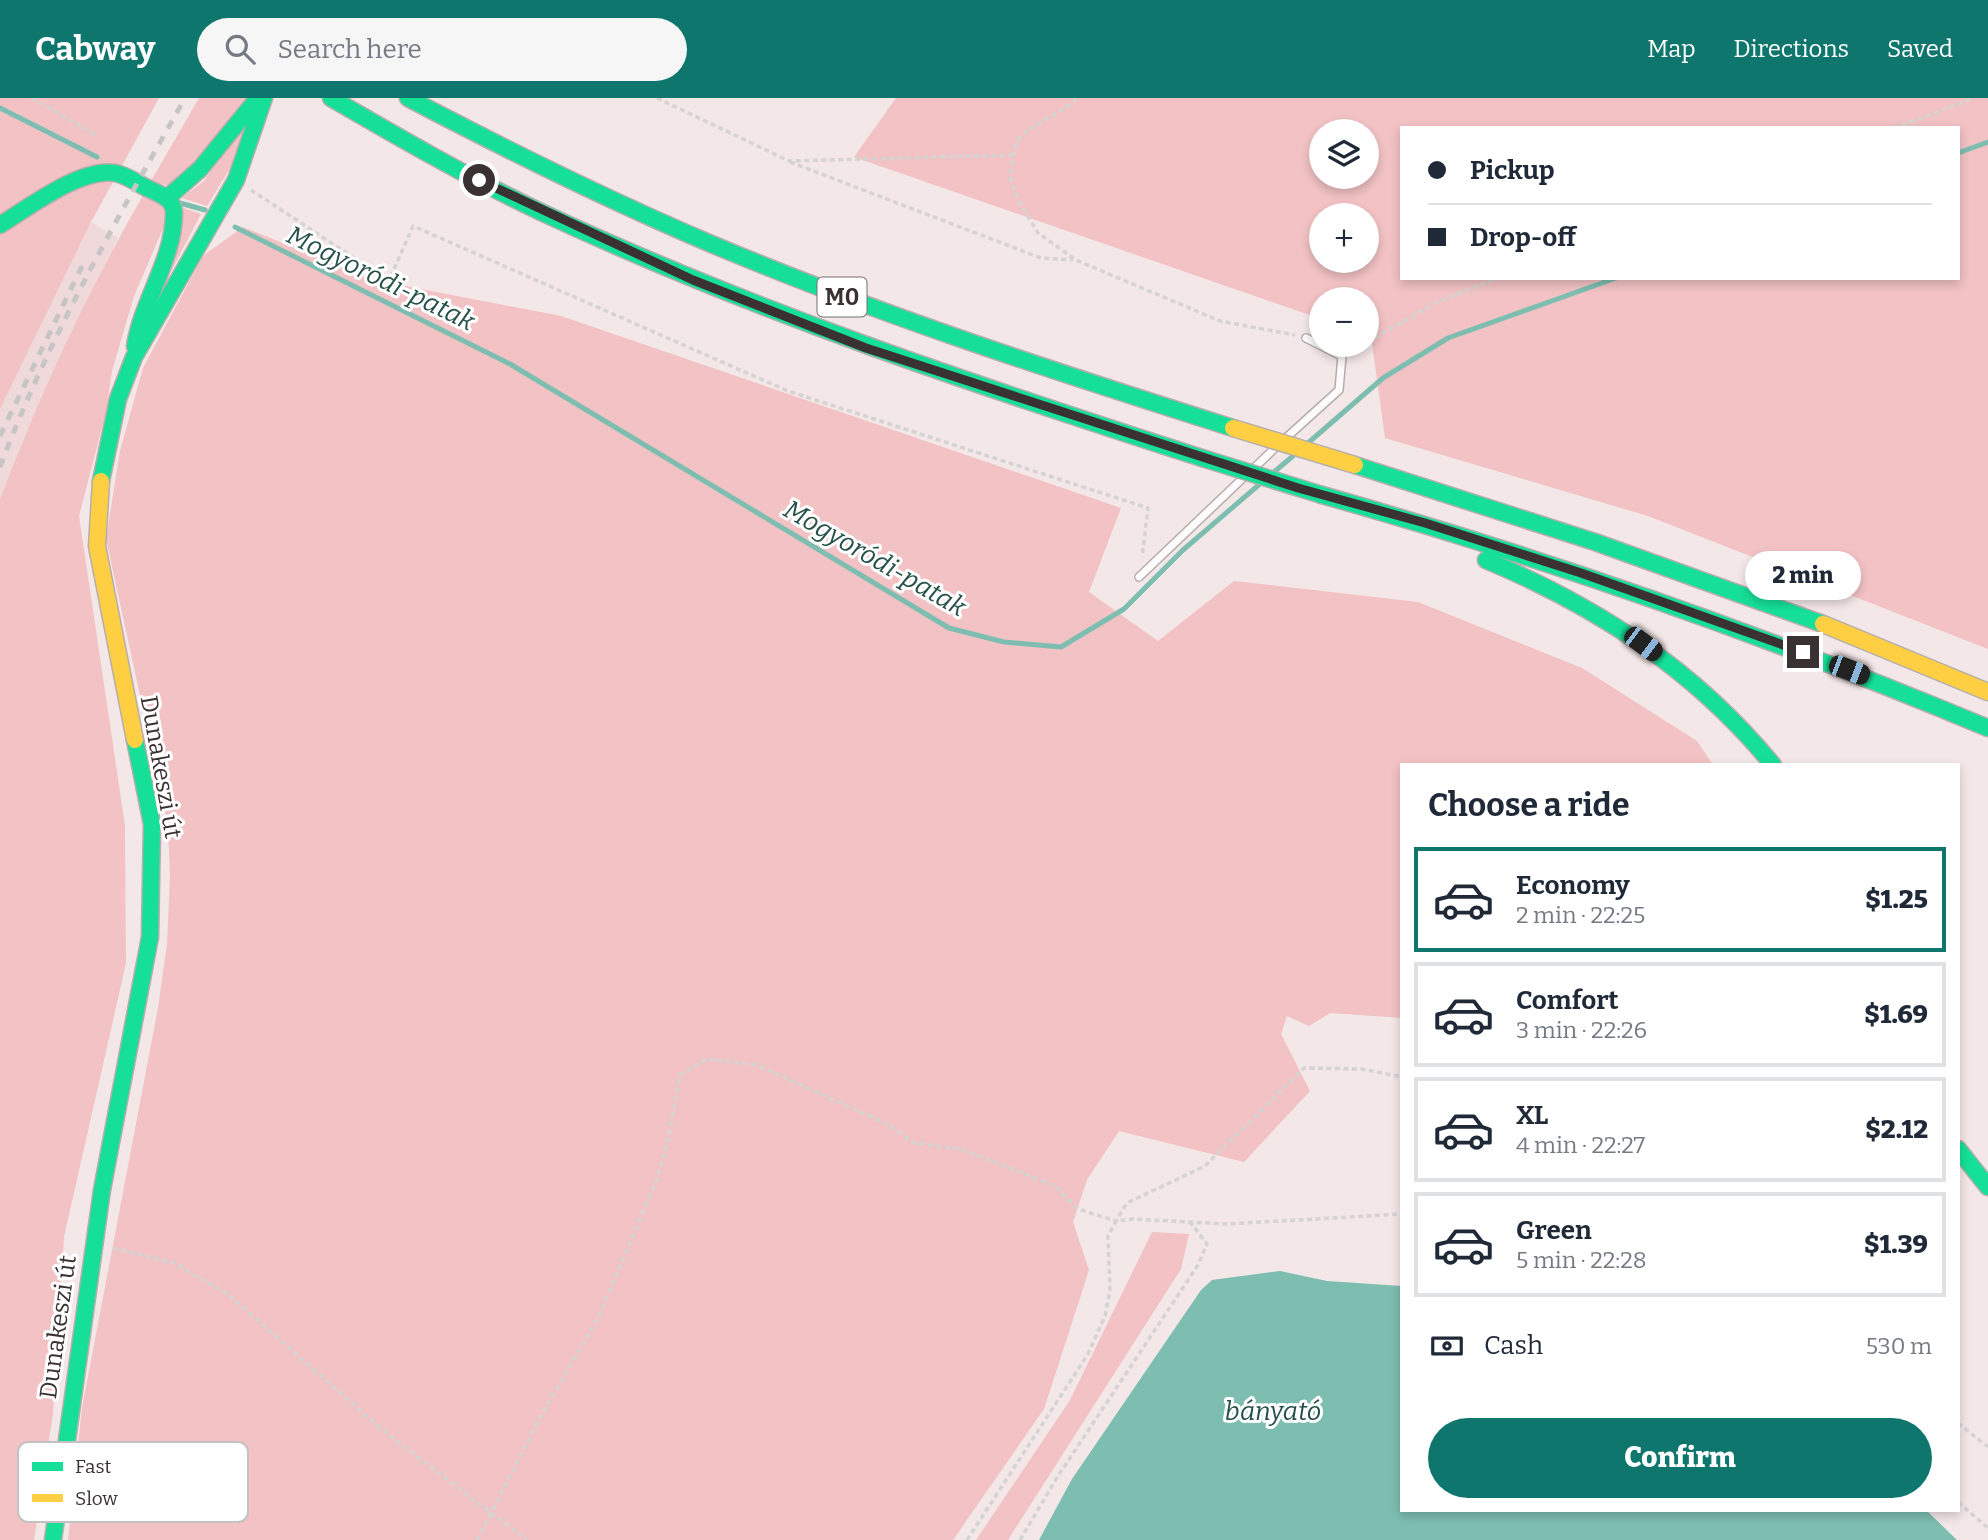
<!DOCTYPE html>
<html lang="en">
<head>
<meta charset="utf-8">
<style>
	:root { --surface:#fff; --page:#f6f6f7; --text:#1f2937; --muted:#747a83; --line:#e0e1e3; --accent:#0f766e }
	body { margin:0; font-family:Bitter,serif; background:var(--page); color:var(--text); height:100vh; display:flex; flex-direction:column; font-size:26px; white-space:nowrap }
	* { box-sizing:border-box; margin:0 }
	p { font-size:23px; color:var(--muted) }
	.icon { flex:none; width:38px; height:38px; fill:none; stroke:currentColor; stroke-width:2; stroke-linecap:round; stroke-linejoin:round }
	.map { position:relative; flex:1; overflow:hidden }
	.drawer { position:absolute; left:1400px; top:665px; width:560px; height:749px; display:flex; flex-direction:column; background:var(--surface); border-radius:0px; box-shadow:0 4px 10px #0003 }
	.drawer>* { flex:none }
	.hud { position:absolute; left:1400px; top:28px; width:560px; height:154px; border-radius:0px; box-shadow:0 4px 10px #0003; display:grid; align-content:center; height:154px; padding:0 28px; background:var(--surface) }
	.controls { position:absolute; left:1309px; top:21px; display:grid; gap:14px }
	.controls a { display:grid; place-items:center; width:70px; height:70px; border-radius:50%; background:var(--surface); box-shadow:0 4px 10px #0003; font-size:35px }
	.end { position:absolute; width:32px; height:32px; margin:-16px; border:9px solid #3a3132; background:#fff; box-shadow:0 0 0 4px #fff }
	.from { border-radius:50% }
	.bubble { position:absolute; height:49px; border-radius:24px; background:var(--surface); box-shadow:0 4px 10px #0003; font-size:23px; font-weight:800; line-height:49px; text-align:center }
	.car { position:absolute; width:21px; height:42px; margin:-21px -10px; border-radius:9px; box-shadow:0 0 5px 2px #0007; background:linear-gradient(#222 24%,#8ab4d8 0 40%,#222 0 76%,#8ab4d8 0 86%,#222 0) }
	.hud b { display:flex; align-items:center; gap:24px; height:66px; font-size:26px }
	.hud b+b { border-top:2px solid var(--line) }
	.hud i { width:18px; height:18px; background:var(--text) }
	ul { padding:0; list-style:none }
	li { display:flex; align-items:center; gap:21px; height:105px; margin:0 14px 10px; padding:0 14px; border:4px solid var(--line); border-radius:0px }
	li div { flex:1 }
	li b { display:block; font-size:26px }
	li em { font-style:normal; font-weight:800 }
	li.selected { border-color:var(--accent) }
	li>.icon { width:63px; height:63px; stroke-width:1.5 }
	h2 { padding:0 28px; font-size:32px; line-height:84px }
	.pay { display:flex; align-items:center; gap:18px; height:77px; padding:0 28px; font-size:26px }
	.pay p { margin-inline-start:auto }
	.action { display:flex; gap:14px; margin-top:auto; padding:14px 28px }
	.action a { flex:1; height:80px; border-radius:42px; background:var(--accent); color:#fff; font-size:28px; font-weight:800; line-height:80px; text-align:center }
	header { display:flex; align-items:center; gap:42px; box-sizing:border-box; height:98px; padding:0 35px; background:var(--accent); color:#fff }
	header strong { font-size:33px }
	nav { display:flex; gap:38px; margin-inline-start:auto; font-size:24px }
	.search { width:490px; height:63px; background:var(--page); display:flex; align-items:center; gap:18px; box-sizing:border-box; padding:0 24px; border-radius:38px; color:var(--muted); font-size:26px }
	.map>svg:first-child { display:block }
</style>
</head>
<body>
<header>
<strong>Cabway</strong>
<div class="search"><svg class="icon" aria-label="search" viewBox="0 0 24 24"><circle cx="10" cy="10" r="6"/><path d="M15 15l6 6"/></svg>Search here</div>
<nav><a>Map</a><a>Directions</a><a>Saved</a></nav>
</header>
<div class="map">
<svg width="1988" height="1442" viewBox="0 0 1988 1442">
	<rect width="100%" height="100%" fill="#f4e7e7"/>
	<!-- built -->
	<polygon fill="#efd9da" points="91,124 118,140 24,338 0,401 0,311"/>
	<!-- green -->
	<g fill="#f2c2c4" fill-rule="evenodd">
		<polygon points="0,0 159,0 91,124 0,311"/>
		<polygon points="199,0 248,0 172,89 151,83"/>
		<path d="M896,0H1988V551L1648,418L1385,340L1371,238L1367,237V201H1321V221L854,59ZM1402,30H1958V180H1402ZM1321,33H1367V79H1321ZM1321,117H1367V163H1321Z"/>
		<polygon points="256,8 232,67 207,108 182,100 204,83"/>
		<path d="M145,94L159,102L168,119L134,198L112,273L106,314L79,418L125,728L126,865L64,1139L53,1315L34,1442H0V401C40,295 89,191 145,94Z"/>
		<polygon points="178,108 201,116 146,221"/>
		<polygon points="243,129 374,182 561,218 1121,410 1089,494 1158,543 1234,483 1418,504 1582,570 1697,643 1713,667 1402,667 1402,920 1330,915 1309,928 1287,918 1281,936 1310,993 1244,1064 1119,1033 1087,1082 1073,1124 1089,1172 1044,1311 953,1442 68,1442 82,1310 158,910 167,846 170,779 168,726 106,441 120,353 143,270 203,158"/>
		<polygon points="1152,1134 1189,1136 1181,1171 1008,1442 976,1442 1070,1302"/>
	</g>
	<!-- water -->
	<polygon fill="#7dbeb0" points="1280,1173 1327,1183 1402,1188 1402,1412 1926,1412 1957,1442 1039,1442 1072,1381 1201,1192 1212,1182"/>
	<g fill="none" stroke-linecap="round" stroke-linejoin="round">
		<!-- stream -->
		<g stroke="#7dbeb0" stroke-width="5">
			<polyline points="0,10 97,59"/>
			<polyline points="1958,55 1988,44"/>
			<polyline points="180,105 205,112"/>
			<polyline points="235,129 510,266 949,530 1004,544 1061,549 1124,511 1183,452 1261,385"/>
			<polyline points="1308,345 1383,280 1448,240 1616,180"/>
			<polyline points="1274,374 1293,358"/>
		</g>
		<!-- lane casing -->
		<g stroke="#b6adad" stroke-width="10">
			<g id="lane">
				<polyline points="1287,339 1339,292 1342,258 1306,240"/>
				<polyline points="1254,370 1276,349"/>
				<polyline points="1139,479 1243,380"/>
			</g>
		</g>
		<!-- fast casing -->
		<g stroke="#b6adad" stroke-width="19">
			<g id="fast">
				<path d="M331,0C400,40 469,80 541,114C755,214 978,288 1202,360"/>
				<path d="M408,0C507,52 606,101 709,145C880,217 1056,274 1233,330"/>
				<polyline points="167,100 200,71 258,0"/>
				<path d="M0,127C28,110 81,69 115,75C127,77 138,86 149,91C160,96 174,101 174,115C174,161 142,203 135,248"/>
				<polyline points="1355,367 1595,444 1823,526"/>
				<polyline points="101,383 118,301 134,259 236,82 264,0"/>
				<path d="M1322,397C1549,461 1770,539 1988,630"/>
				<path d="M1486,462C1598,509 1695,572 1773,667"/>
				<polyline points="1958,1051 1988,1089"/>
				<polyline points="53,1442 102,1092 150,839 152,726 135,642"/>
			</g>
		</g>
		<!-- slow casing -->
		<g stroke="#b6adad" stroke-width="19">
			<g id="slow">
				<polyline points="101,383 97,448 135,642"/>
				<polyline points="1823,526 1988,594"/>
			</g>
		</g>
		<!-- path -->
		<g stroke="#d6d3d3" stroke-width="3.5" stroke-dasharray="5 3.5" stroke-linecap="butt">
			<polyline points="32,0 98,38"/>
			<polyline points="657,0 789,63 1015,57"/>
			<polyline points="1076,0 1073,5 1027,33 1016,44 1010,79 1018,102 1038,135 1076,162 1220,223 1295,237"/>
			<polyline points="1894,30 1974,0"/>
			<polyline points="790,64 1041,160 1073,162"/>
			<polyline points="251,92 389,183 413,128 788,293 1148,410 1142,459"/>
			<polyline points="1367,244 1437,204 1498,180"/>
			<polyline points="1353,252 1362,247"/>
			<polyline points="113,1150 174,1165 229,1197 386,1335 527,1442"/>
			<polyline points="1958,1325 1988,1349"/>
			<polyline points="1958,1404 1988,1430"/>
			<polyline points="477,1442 541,1318 598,1220 657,1081 668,1041 680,977 707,961 757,967 889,1027 914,1045 961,1051 1055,1088 1078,1111 1116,1123 1127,1105 1205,1068 1304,970 1362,971 1402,979"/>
			<polyline points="967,1442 1088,1256 1105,1218 1110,1192 1108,1138 1116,1123 1133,1121 1227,1126 1402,1116"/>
			<polyline points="1020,1442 1058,1378 1198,1167 1207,1146 1190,1124"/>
		</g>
		<!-- lane -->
		<use href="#lane" stroke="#fdfbfb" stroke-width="7"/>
		<!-- fast -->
		<use href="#fast" stroke="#16e098" stroke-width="16"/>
		<!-- slow -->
		<use href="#slow" stroke="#ffcf43" stroke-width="16"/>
		<!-- rail -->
		<g stroke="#c8c5c5" stroke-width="5" stroke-dasharray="9 9" stroke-linecap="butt">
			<polyline points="0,338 82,168"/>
			<path d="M0,369C48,241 118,119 185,0"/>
		</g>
		<!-- fast-bridge casing -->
		<g stroke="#b6adad" stroke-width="19" stroke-linecap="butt">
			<polyline id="fast-bridge" points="1202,360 1322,397"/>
		</g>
		<!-- slow-bridge casing -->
		<g stroke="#b6adad" stroke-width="19" stroke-linecap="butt">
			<polyline id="slow-bridge" points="1233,330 1355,367"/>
		</g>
		<!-- fast-bridge -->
		<use href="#fast-bridge" stroke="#16e098" stroke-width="16"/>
		<!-- slow-bridge -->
		<use href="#slow-bridge" stroke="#ffcf43" stroke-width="16"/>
	</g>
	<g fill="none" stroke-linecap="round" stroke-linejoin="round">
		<!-- route -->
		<polyline stroke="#3a3132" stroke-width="9" points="479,82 693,182 866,250 1298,390 1425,425 1581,475 1803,554"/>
	</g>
	<g text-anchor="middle" stroke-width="6" stroke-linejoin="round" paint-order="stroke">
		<!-- shield labels -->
		<rect fill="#fff" stroke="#756f70" stroke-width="2" x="817.5" y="179.5" width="49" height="39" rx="5"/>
		<g font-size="23" font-weight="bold" fill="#3a3132">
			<text x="842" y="207">M0</text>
		</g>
		<!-- street labels -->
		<g font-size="24" fill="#3a3132" stroke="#fff">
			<text transform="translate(161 669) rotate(80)" y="8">Dunakeszi út</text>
			<text transform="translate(58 1229) rotate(-82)" y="8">Dunakeszi út</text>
		</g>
		<!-- water labels -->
		<g font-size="26" font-style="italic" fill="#265147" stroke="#fff">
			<text transform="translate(381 180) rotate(26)" y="9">Mogyoródi-patak</text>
			<text transform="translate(875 460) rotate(30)" y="9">Mogyoródi-patak</text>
			<text x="1273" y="1322">bányató</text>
		</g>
	</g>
	<!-- legend -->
	<rect x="18" y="1344" width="230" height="80" rx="10" fill="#fff" stroke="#c4c1c2" stroke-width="2"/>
	<rect x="32" y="1364" width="31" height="9" fill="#16e098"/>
	<rect x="32" y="1396" width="31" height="8" fill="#ffcf43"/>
	<g font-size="19" fill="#3a3132">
		<text x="75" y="1375">Fast</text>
		<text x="75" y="1407">Slow</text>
	</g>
</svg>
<div class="controls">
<a><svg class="icon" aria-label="layers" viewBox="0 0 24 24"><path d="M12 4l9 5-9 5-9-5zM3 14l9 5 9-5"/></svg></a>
<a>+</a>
<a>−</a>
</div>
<i class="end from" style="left:479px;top:82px"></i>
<i class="end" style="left:1803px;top:554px"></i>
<div class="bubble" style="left:1745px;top:453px;width:116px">2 min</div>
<i class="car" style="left:1643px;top:546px;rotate:127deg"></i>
<i class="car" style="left:1849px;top:572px;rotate:111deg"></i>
<div class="hud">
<b><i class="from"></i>Pickup</b>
<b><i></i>Drop-off</b>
</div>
<section class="drawer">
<h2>Choose a ride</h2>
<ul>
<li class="selected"><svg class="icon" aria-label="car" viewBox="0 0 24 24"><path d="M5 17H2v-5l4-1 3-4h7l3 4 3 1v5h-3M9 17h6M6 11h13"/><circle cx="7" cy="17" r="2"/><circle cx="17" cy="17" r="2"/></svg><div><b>Economy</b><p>2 min · 22:25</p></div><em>$1.25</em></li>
<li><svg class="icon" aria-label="car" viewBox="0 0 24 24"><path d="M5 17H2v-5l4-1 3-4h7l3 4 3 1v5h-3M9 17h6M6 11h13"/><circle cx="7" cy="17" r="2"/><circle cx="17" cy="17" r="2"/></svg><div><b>Comfort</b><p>3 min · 22:26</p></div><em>$1.69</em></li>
<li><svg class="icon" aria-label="car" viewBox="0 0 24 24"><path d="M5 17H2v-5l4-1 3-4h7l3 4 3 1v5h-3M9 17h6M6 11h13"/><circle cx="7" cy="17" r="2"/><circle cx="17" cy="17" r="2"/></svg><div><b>XL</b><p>4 min · 22:27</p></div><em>$2.12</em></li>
<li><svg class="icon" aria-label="car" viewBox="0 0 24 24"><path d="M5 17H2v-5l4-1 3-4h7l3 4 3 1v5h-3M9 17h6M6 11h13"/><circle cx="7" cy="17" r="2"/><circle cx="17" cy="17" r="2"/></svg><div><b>Green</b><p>5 min · 22:28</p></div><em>$1.39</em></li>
</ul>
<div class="pay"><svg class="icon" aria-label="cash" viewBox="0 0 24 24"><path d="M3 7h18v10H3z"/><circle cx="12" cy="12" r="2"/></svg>Cash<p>530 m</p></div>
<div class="action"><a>Confirm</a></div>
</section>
</div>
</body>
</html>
